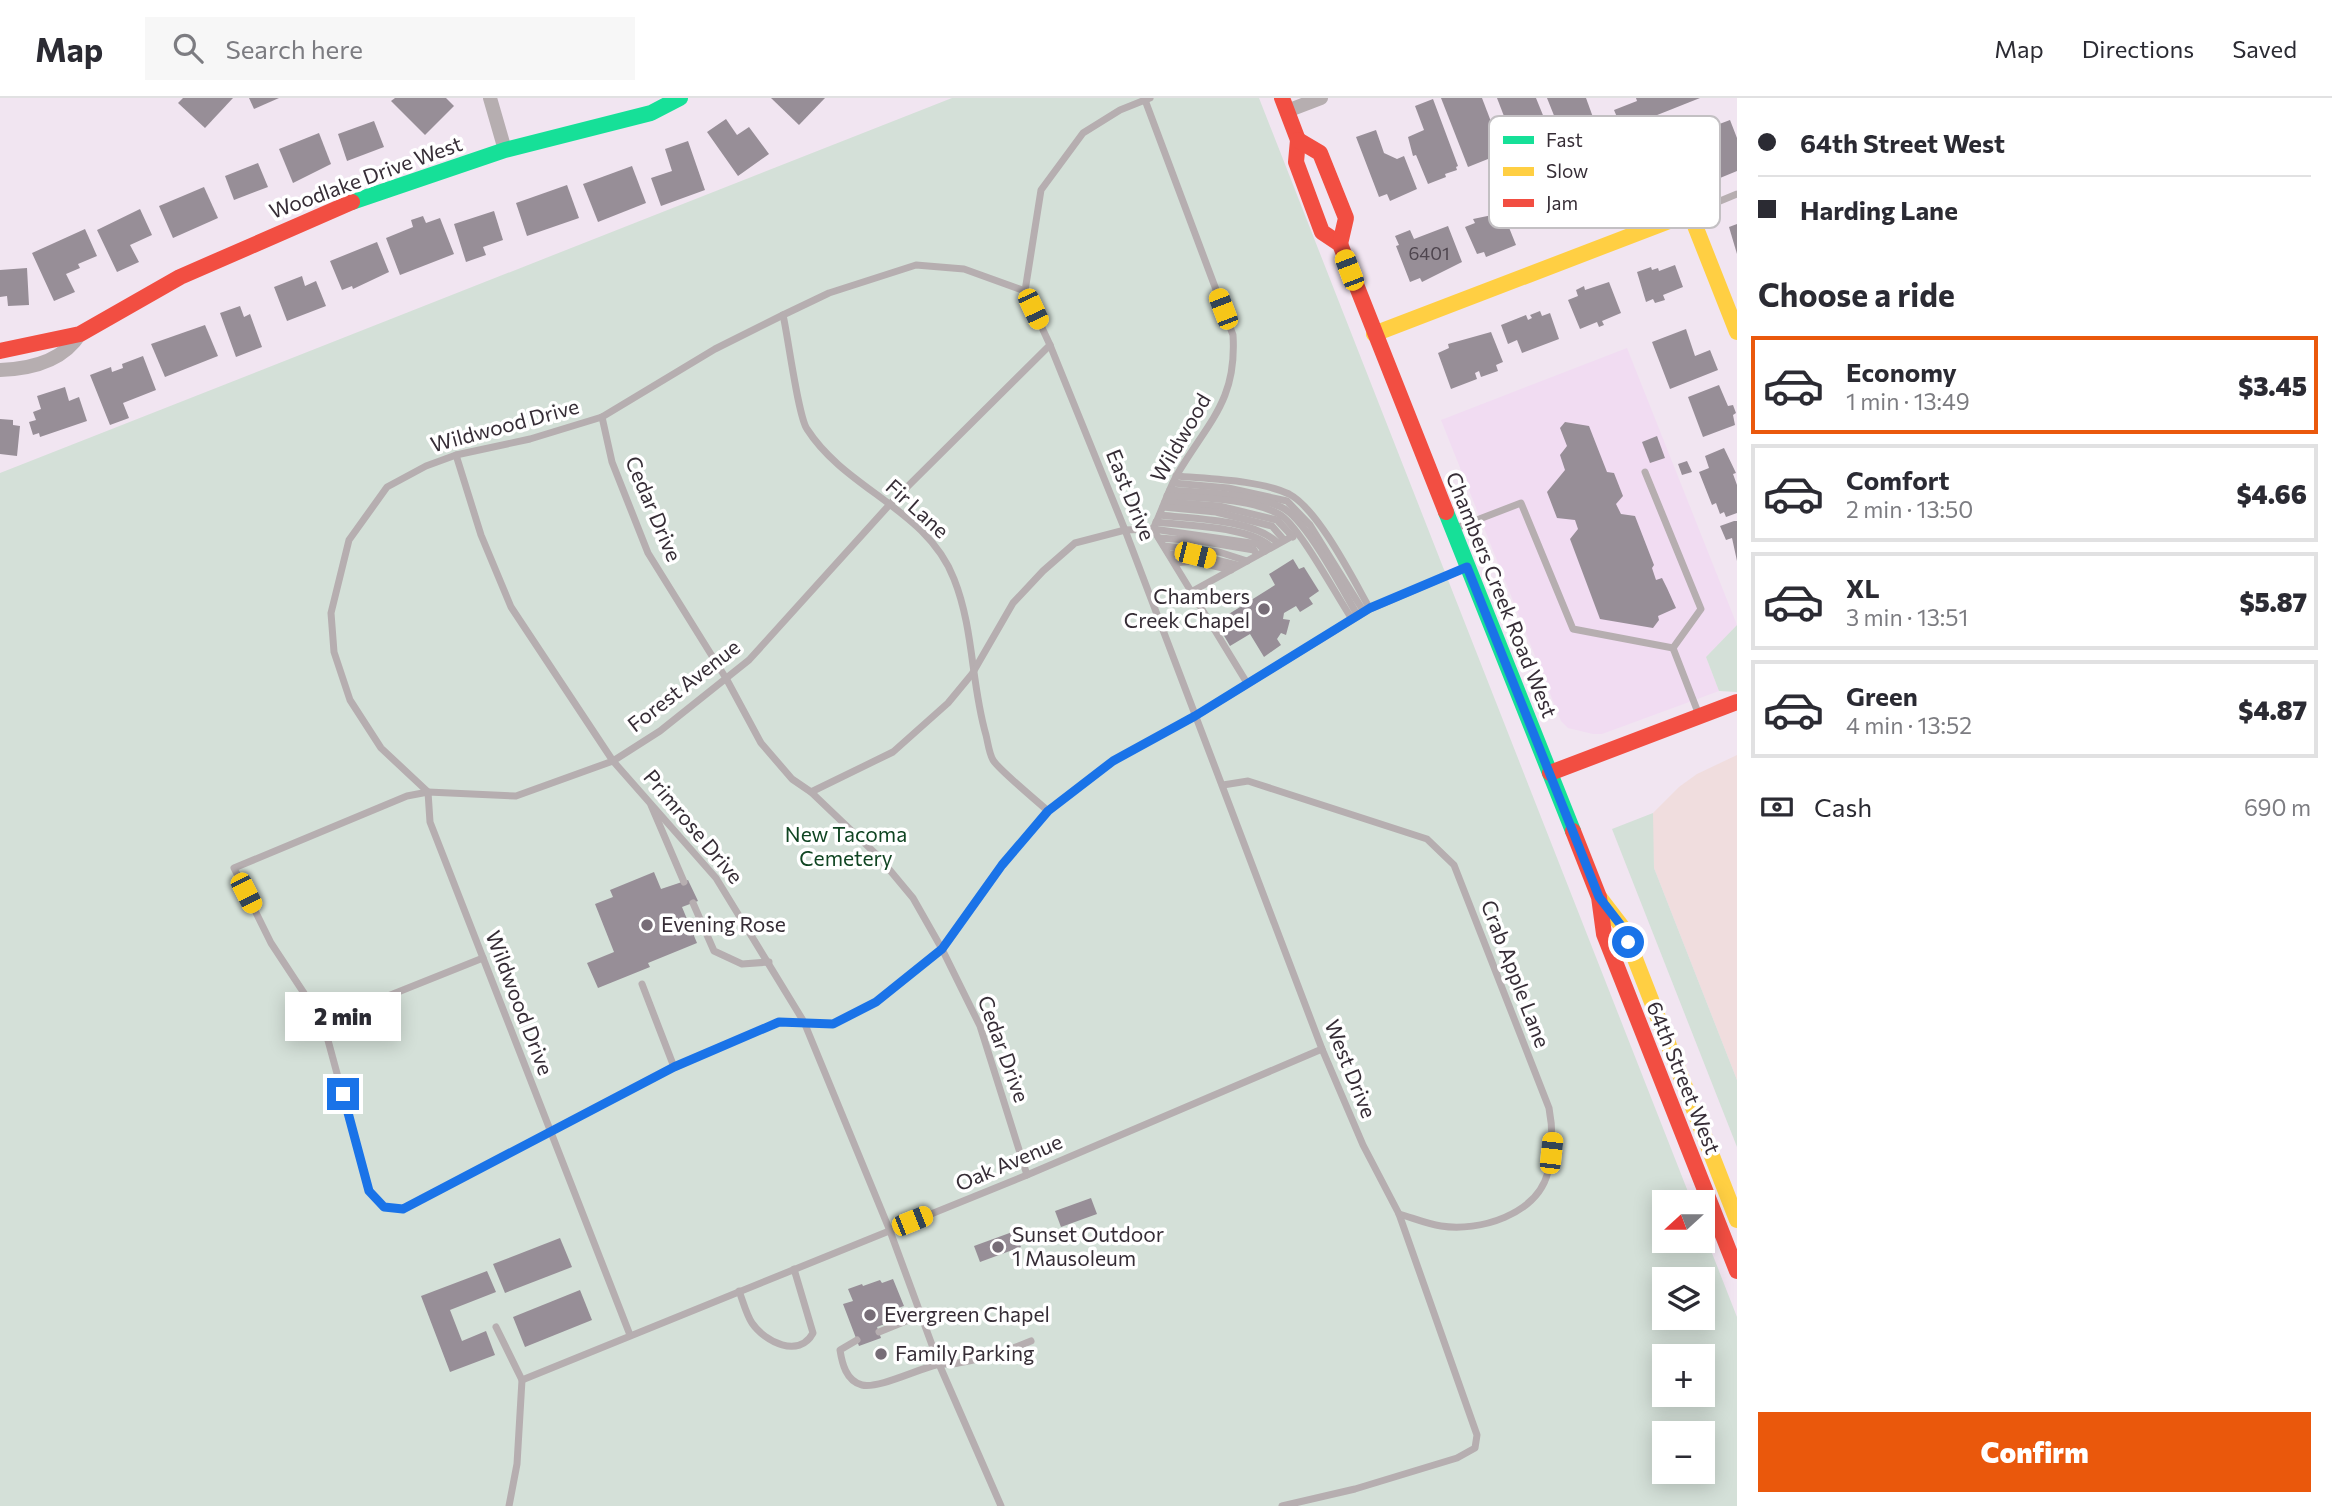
<!DOCTYPE html>
<html lang="en">
<head>
<meta charset="utf-8">
<style>
	:root { --surface:#fff; --page:#f7f7f7; --text:#2b2b33; --muted:#7c7c81; --line:#e1e1e2; --accent:#ea580c }
	body { margin:0; font-family:Commissioner,sans-serif; background:var(--page); color:var(--text); height:100vh; display:flex; flex-direction:column; font-size:26px; white-space:nowrap }
	* { box-sizing:border-box; margin:0 }
	p { font-size:23px; color:var(--muted) }
	.icon { flex:none; width:38px; height:38px; fill:none; stroke:currentColor; stroke-width:2; stroke-linecap:round; stroke-linejoin:round }
	.map { position:relative; flex:1; overflow:hidden }
	.panel { display:flex; flex-direction:column; background:var(--surface); width:595px }
	.panel>* { flex:none }
	.top-card { display:grid; align-content:center; height:154px; padding:0 21px; background:var(--surface) }
	.needle { width:46px; rotate:249deg }
	.fabs { position:absolute; left:1652px; top:1092px; display:grid; gap:14px }
	.fabs a { display:grid; place-items:center; width:63px; height:63px; border-radius:0px; background:var(--surface); box-shadow:0 4px 18px #0003; font-size:35px }
	.end { position:absolute; width:32px; height:32px; margin:-16px; border:9px solid #1a73e8; background:#fff; box-shadow:0 0 0 4px #fff }
	.from { border-radius:50% }
	.bubble { position:absolute; height:49px; border-radius:0px; background:var(--surface); box-shadow:0 4px 18px #0003; font-size:23px; font-weight:800; line-height:49px; text-align:center }
	.car { position:absolute; width:21px; height:42px; margin:-21px -10px; border-radius:9px; box-shadow:0 0 5px 2px #0007; background:linear-gradient(#f5c518 24%,#345 0 40%,#f5c518 0 76%,#345 0 86%,#f5c518 0) }
	.top-card b { display:flex; align-items:center; gap:24px; height:66px; font-size:26px }
	.top-card b+b { border-top:2px solid var(--line) }
	.top-card i { width:18px; height:18px; background:var(--text) }
	ul { padding:0; list-style:none }
	li { display:flex; align-items:center; gap:21px; height:98px; margin:0 14px 10px; padding:0 7px; border:4px solid var(--line); border-radius:0px }
	li div { flex:1 }
	li b { display:block; font-size:26px }
	li em { font-style:normal; font-weight:800 }
	li.selected { border-color:var(--accent) }
	li>.icon { width:63px; height:63px; stroke-width:1.5 }
	h2 { padding:0 21px; font-size:32px; line-height:84px }
	.pay { display:flex; align-items:center; gap:18px; height:77px; padding:0 21px; font-size:26px }
	.pay p { margin-inline-start:auto }
	.primary-button { display:flex; gap:14px; margin-top:auto; padding:14px 21px }
	.primary-button a { flex:1; height:80px; border-radius:0px; background:var(--accent); color:#fff; font-size:28px; font-weight:800; line-height:80px; text-align:center }
	header { display:flex; align-items:center; gap:42px; box-sizing:border-box; height:98px; padding:0 35px; background:var(--surface); border-bottom:2px solid var(--line) }
	header strong { font-size:33px }
	nav { display:flex; gap:38px; margin-inline-start:auto; font-size:24px }
	.search { width:490px; height:63px; background:var(--page); display:flex; align-items:center; gap:18px; box-sizing:border-box; padding:0 24px; border-radius:0px; color:var(--muted); font-size:26px }
	main { display:flex; flex:1; min-height:0 }
	.map>svg:first-child { display:block }
</style>
</head>
<body>
<header>
<strong>Map</strong>
<div class="search"><svg class="icon" aria-label="search" viewBox="0 0 24 24"><circle cx="10" cy="10" r="6"/><path d="M15 15l6 6"/></svg>Search here</div>
<nav><a>Map</a><a>Directions</a><a>Saved</a></nav>
</header>
<main>
<div class="map">
<svg width="1737" height="1408" viewBox="0 0 1737 1408">
	<rect width="100%" height="100%" fill="#f1e5f1"/>
	<!-- built -->
	<polygon fill="#f1dcf2" points="1627,250 1737,527 1706,559 1719,593 1602,636 1593,636 1568,630 1561,623 1441,322"/>
	<!-- industrial -->
	<polygon fill="#f0ddde" points="1737,657 1737,982 1654,770 1653,752 1653,715 1679,689 1697,676"/>
	<!-- green -->
	<g fill="#d4e0d8" fill-rule="evenodd">
		<path d="M952,0H1259L1692,1104H1664V1143H1703V1132L1737,1219V1408H0V375ZM1664,1181H1703V1220H1664ZM1664,1258H1703V1297H1664ZM1664,1335H1703V1374H1664Z"/>
		<polygon points="1737,527 1737,594 1719,593 1706,559"/>
		<polygon points="1653,715 1654,770 1737,982 1737,1049 1612,731"/>
	</g>
	<!-- building -->
	<g fill="#978e97">
		<polygon points="183,0 233,0 205,30 178,5"/>
		<polygon points="249,0 279,0 254,11"/>
		<polygon points="395,0 446,0 454,8 425,37 391,3"/>
		<polygon points="771,0 825,0 799,27"/>
		<polygon points="1441,0 1482,0 1503,55 1468,69"/>
		<polygon points="1497,0 1536,0 1551,37 1517,52"/>
		<polygon points="1547,0 1586,0 1594,22 1561,35"/>
		<polygon points="1636,0 1700,0 1622,31 1614,12 1637,3"/>
		<polygon points="1433,1 1458,68 1456,69 1457,72 1445,76 1446,79 1428,86 1416,57 1413,58 1408,39 1424,32 1415,8"/>
		<polygon points="726,21 737,37 749,29 769,56 738,78 707,34"/>
		<polygon points="1730,22 1737,40 1737,73 1720,80 1717,72 1712,75 1705,52 1693,57 1685,39"/>
		<polygon points="374,23 384,49 347,63 338,36"/>
		<polygon points="1376,32 1384,55 1397,61 1404,58 1417,91 1390,103 1387,96 1379,99 1356,39"/>
		<polygon points="319,35 331,66 293,85 279,51"/>
		<polygon points="688,43 705,92 661,108 651,80 672,73 665,51"/>
		<polygon points="258,65 268,89 234,102 225,78"/>
		<polygon points="632,68 646,105 598,124 583,86"/>
		<polygon points="567,87 579,120 527,138 516,105"/>
		<polygon points="204,89 218,120 173,140 159,108"/>
		<polygon points="140,111 152,137 130,147 139,164 117,174 97,132"/>
		<polygon points="494,113 503,142 483,149 486,157 466,164 454,126"/>
		<polygon points="1497,116 1503,129 1508,127 1516,147 1486,159 1484,154 1477,156 1465,129 1475,125 1473,121"/>
		<polygon points="423,118 426,125 440,120 454,156 400,177 386,140 413,129 411,122"/>
		<polygon points="1737,126 1737,156 1729,129"/>
		<polygon points="1448,128 1462,164 1422,184 1420,180 1410,184 1396,148 1399,147 1395,138 1410,132 1414,141"/>
		<polygon points="85,131 97,158 78,166 80,170 66,176 75,194 54,203 32,155"/>
		<polygon points="377,144 389,174 353,191 352,188 342,192 330,163"/>
		<polygon points="1675,167 1683,189 1663,197 1665,202 1655,205 1653,201 1646,204 1637,174 1651,169 1652,172 1658,170 1659,173"/>
		<polygon points="27,170 29,207 8,208 7,198 0,199 0,172"/>
		<polygon points="302,178 305,188 316,183 326,208 287,223 274,189"/>
		<polygon points="1609,184 1621,215 1602,223 1604,227 1599,229 1597,224 1580,231 1568,202 1578,198 1576,192 1584,188 1585,192"/>
		<polygon points="240,208 244,219 250,216 262,249 236,259 220,215"/>
		<polygon points="1540,213 1542,218 1550,215 1559,241 1522,255 1517,242 1508,246 1501,227 1526,217 1528,222 1532,220 1530,217"/>
		<polygon points="205,227 218,258 165,279 151,246"/>
		<polygon points="1686,231 1695,258 1710,252 1718,272 1670,291 1652,244"/>
		<polygon points="1491,234 1503,264 1496,267 1498,273 1481,279 1479,273 1475,275 1477,281 1451,291 1438,255 1449,250 1448,246"/>
		<polygon points="143,258 156,292 123,305 129,320 110,327 90,277 111,269 112,274 123,270 122,266"/>
		<polygon points="1719,287 1728,308 1733,307 1736,315 1733,317 1735,327 1703,339 1688,299"/>
		<polygon points="65,289 69,303 79,299 87,323 40,339 39,335 33,337 29,324 36,322 33,314 41,311 37,298"/>
		<polygon points="0,321 13,322 13,327 20,328 17,358 0,356"/>
		<polygon points="1565,324 1589,328 1607,374 1614,375 1623,398 1616,406 1621,416 1635,418 1654,467 1652,470 1656,482 1662,480 1667,490 1676,510 1658,518 1659,522 1653,530 1600,521 1570,441 1578,431 1575,422 1557,420 1547,394 1565,372 1560,357 1567,348 1560,330"/>
		<polygon points="1657,338 1665,360 1650,365 1642,344"/>
		<polygon points="1724,350 1736,375 1733,376 1737,387 1737,415 1726,419 1724,414 1720,416 1716,405 1712,407 1699,374 1709,370 1705,358"/>
		<polygon points="1687,363 1692,374 1682,377 1678,366"/>
		<polygon points="1734,423 1737,423 1737,463 1732,440 1726,442 1720,428"/>
		<polygon points="1293,461 1299,471 1304,469 1319,493 1309,500 1313,506 1300,514 1296,508 1284,515 1283,521 1290,522 1286,537 1281,535 1277,541 1281,547 1264,559 1250,536 1230,548 1216,524 1275,487 1269,476"/>
		<polygon points="654,774 661,791 688,782 698,803 682,809 697,845 648,865 650,869 598,890 587,865 614,854 595,806 613,799 610,792"/>
		<polygon points="1091,1100 1097,1116 1061,1129 1055,1113"/>
		<polygon points="1015,1133 1021,1149 980,1164 974,1148"/>
		<polygon points="560,1140 572,1169 505,1195 493,1166"/>
		<polygon points="487,1173 496,1194 450,1212 462,1243 486,1233 495,1257 450,1274 421,1198"/>
		<polygon points="893,1181 904,1208 892,1212 895,1222 877,1229 881,1240 859,1248 843,1206 853,1203 848,1191 862,1186 863,1188 880,1182 882,1185"/>
		<polygon points="580,1192 592,1222 525,1249 513,1219"/>
	</g>
	<g fill="none" stroke-linecap="round" stroke-linejoin="round">
		<!-- lane -->
		<g stroke="#b6aeb0" stroke-width="7">
			<path d="M1145,2L1233,237C1237,302 1209,323 1178,375C1168,392 1162,413 1153,431"/>
			<polyline points="1691,115 1737,96"/>
			<polyline points="1025,193 1050,247 1125,432 1322,951 1363,1047 1399,1116 1477,1337 1475,1350 1457,1360 1355,1391 1282,1408"/>
			<polyline points="1025,193 1041,92 1083,35 1120,12 1150,0"/>
			<path d="M783,217C788,238 798,318 807,331C846,392 927,411 954,481C974,531 971,586 986,637C988,645 989,655 993,662C998,671 1037,703 1048,713"/>
			<polyline points="1050,247 891,405 749,562 660,633 613,663 516,698 428,694 407,698 234,770 271,845 323,924 369,1093 384,1109 403,1111 674,969 780,924 833,926 876,904 942,851 1002,767 1048,713 1113,663 1196,618 1370,511 1466,470"/>
			<polyline points="602,319 612,364 648,455 727,582 761,645 792,681 811,694 878,758 913,800 942,851 980,928 1027,1077"/>
			<polyline points="456,357 481,437 511,509 613,663 716,780 804,924 890,1133 939,1266 1001,1408"/>
			<polyline points="1645,374 1701,511 1673,550"/>
			<path d="M1176,378C1208,381 1260,382 1289,396C1318,411 1353,481 1370,511"/>
			<polyline points="1173,385 1228,390 1287,403 1310,427 1364,514"/>
			<path d="M1170,392C1206,395 1247,395 1281,409C1306,420 1343,493 1358,518"/>
			<path d="M1167,398C1200,400 1249,400 1279,416C1299,427 1337,499 1352,521"/>
			<polyline points="1165,404 1219,408 1277,422 1293,439"/>
			<polyline points="1163,409 1216,414 1272,428 1284,442"/>
			<path d="M1160,417C1194,421 1253,421 1278,445"/>
			<path d="M1156,424C1187,428 1249,428 1271,449"/>
			<polyline points="1456,430 1521,405 1573,531 1673,550"/>
			<polyline points="1153,431 1247,585"/>
			<polyline points="1159,440 1200,443 1254,452 1257,457"/>
			<polyline points="1164,448 1219,454 1247,463"/>
			<polyline points="1169,456 1195,457 1237,467"/>
			<polyline points="1175,465 1193,463 1231,472"/>
			<polyline points="1191,494 1289,440"/>
			<polyline points="1673,550 1699,617"/>
			<path d="M1223,687L1248,683L1427,741L1454,767L1549,1010C1553,1031 1553,1053 1548,1074C1537,1117 1479,1134 1441,1128C1427,1126 1413,1120 1399,1116"/>
			<polyline points="811,694 893,654 948,605 972,576 1013,505 1043,473 1075,445 1125,432 1153,431 1258,446 1265,453"/>
			<polyline points="651,707 684,784"/>
			<polyline points="693,805 714,853 742,866 769,864"/>
			<polyline points="642,886 674,969"/>
			<polyline points="323,924 483,860"/>
			<path d="M739,1193C743,1203 746,1216 752,1225C765,1244 799,1261 813,1235L794,1171"/>
			<polyline points="496,1229 522,1282 517,1366 509,1408"/>
			<polyline points="879,1234 921,1217"/>
			<polyline points="630,1237 430,724 428,694 381,650 350,602 334,554 331,515 349,442 387,389 426,368 456,357 530,341 602,319 715,251 783,217 829,195 916,167 964,171 1025,193"/>
			<path d="M857,1242L840,1252C842,1265 846,1283 862,1287C878,1291 918,1271 936,1267C943,1265 950,1267 958,1265C983,1261 1007,1253 1031,1243"/>
			<polyline points="522,1282 1027,1077 1322,951"/>
		</g>
		<!-- street -->
		<g stroke="#b6aeb0" stroke-width="14">
			<polyline points="490,0 505,52"/>
			<polyline points="1287,13 1321,0"/>
			<path d="M0,272C30,271 63,263 80,236"/>
		</g>
		<!-- fast -->
		<g stroke="#16e098" stroke-width="16">
			<polyline points="352,104 505,52 651,15 680,0"/>
			<polyline points="1446,414 1573,733"/>
		</g>
		<!-- slow -->
		<g stroke="#ffcf43" stroke-width="16">
			<polyline points="1374,236 1690,115 1737,234"/>
			<polyline points="1600,800 1623,830 1737,1122"/>
		</g>
		<!-- jam -->
		<g stroke="#f24e42" stroke-width="16">
			<polyline points="1282,0 1298,42 1296,64 1322,134 1340,146 1446,414"/>
			<polyline points="1298,42 1320,55 1346,120 1340,146"/>
			<polyline points="0,253 80,236 180,179 352,104"/>
			<polyline points="1550,675 1737,604"/>
			<polyline points="1573,733 1599,799 1604,836 1737,1173"/>
		</g>
	</g>
	<g fill="none" stroke-linecap="round" stroke-linejoin="round">
		<!-- route -->
		<polyline stroke="#1a73e8" stroke-width="9" points="343,996 369,1093 384,1109 403,1111 674,969 779,924 833,926 876,904 942,851 1002,767 1048,713 1113,663 1195,618 1370,510 1467,469 1599,799 1623,830 1628,844"/>
	</g>
	<!-- markers -->
	<g fill="#776d77" stroke="#fff" stroke-width="2.5">
		<circle cx="1264" cy="511" r="7"/>
		<circle cx="647" cy="827" r="7"/>
		<circle cx="998" cy="1149" r="7"/>
		<circle cx="870" cy="1217" r="7"/>
		<circle cx="881" cy="1256" r="7"/>
	</g>
	<g text-anchor="middle" stroke-width="7" stroke-linejoin="round" paint-order="stroke">
		<!-- number labels -->
		<g font-size="18" fill="#4e454e">
			<text x="1429" y="162">6401</text>
		</g>
		<!-- street labels -->
		<g font-size="21" fill="#362d36" stroke="#fff">
			<text transform="translate(366 80) rotate(-20)" y="7">Woodlake Drive West</text>
			<text transform="translate(505 328) rotate(-15)" y="7">Wildwood Drive</text>
			<text transform="translate(1181 340) rotate(-60)" y="7">Wildwood</text>
			<text transform="translate(1130 397) rotate(68)" y="7">East Drive</text>
			<text transform="translate(653 411) rotate(67)" y="7">Cedar Drive</text>
			<text transform="translate(917 411) rotate(42)" y="7">Fir Lane</text>
			<text transform="translate(1501 497) rotate(68)" y="7">Chambers Creek Road West</text>
			<text transform="translate(684 588) rotate(-38)" y="7">Forest Avenue</text>
			<text transform="translate(693 729) rotate(50)" y="7">Primrose Drive</text>
			<text transform="translate(1515 876) rotate(69)" y="7">Crab Apple Lane</text>
			<text transform="translate(519 905) rotate(69)" y="7">Wildwood Drive</text>
			<text transform="translate(1003 951) rotate(70)" y="7">Cedar Drive</text>
			<text transform="translate(1350 971) rotate(68)" y="7">West Drive</text>
			<text transform="translate(1683 980) rotate(68)" y="7">64th Street West</text>
			<text transform="translate(1009 1065) rotate(-23)" y="7">Oak Avenue</text>
		</g>
		<!-- poi labels -->
		<g font-size="21" fill="#362d36" stroke="#fff" text-anchor="start">
			<text x="1250" y="506" text-anchor="end">Chambers<tspan x="1250" dy="24">Creek Chapel</tspan></text>
			<text x="661" y="834">Evening Rose</text>
			<text x="1012" y="1144">Sunset Outdoor<tspan x="1012" dy="24">1 Mausoleum</tspan></text>
			<text x="884" y="1224">Evergreen Chapel</text>
			<text x="895" y="1263">Family Parking</text>
		</g>
		<!-- park labels -->
		<g font-size="21" fill="#104522" stroke="#fff">
			<text x="846" y="744">New Tacoma<tspan x="846" dy="24">Cemetery</tspan></text>
		</g>
	</g>
	<!-- legend -->
	<rect x="1489" y="18" width="231" height="112" rx="10" fill="#fff" stroke="#c3c0c3" stroke-width="2"/>
	<rect x="1503" y="38" width="31" height="8" fill="#16e098"/>
	<rect x="1503" y="69" width="31" height="9" fill="#ffcf43"/>
	<rect x="1503" y="101" width="31" height="8" fill="#f24e42"/>
	<g font-size="19" fill="#362d36">
		<text x="1546" y="49">Fast</text>
		<text x="1546" y="80">Slow</text>
		<text x="1546" y="112">Jam</text>
	</g>
</svg>
<div class="fabs">
<a><svg class="needle" viewBox="-14 -14 28 28"><path d="M0-13l5 13h-10z" fill="#e53935"/><path d="M0 13l5-13h-10z" fill="#7c7c81"/></svg></a>
<a><svg class="icon" aria-label="layers" viewBox="0 0 24 24"><path d="M12 4l9 5-9 5-9-5zM3 14l9 5 9-5"/></svg></a>
<a>+</a>
<a>−</a>
</div>
<i class="end from" style="left:1628px;top:844px"></i>
<i class="end" style="left:343px;top:996px"></i>
<div class="bubble" style="left:285px;top:894px;width:116px">2 min</div>
<i class="car" style="left:1349px;top:172px;rotate:339deg"></i>
<i class="car" style="left:1033px;top:211px;rotate:155deg"></i>
<i class="car" style="left:1223px;top:211px;rotate:339deg"></i>
<i class="car" style="left:1195px;top:457px;rotate:104deg"></i>
<i class="car" style="left:246px;top:795px;rotate:153deg"></i>
<i class="car" style="left:1551px;top:1055px;rotate:6deg"></i>
<i class="car" style="left:912px;top:1123px;rotate:68deg"></i>
</div>
<section class="panel">
<div class="top-card">
<b><i class="from"></i>64th Street West</b>
<b><i></i>Harding Lane</b>
</div>
<h2>Choose a ride</h2>
<ul>
<li class="selected"><svg class="icon" aria-label="car" viewBox="0 0 24 24"><path d="M5 17H2v-5l4-1 3-4h7l3 4 3 1v5h-3M9 17h6M6 11h13"/><circle cx="7" cy="17" r="2"/><circle cx="17" cy="17" r="2"/></svg><div><b>Economy</b><p>1 min · 13:49</p></div><em>$3.45</em></li>
<li><svg class="icon" aria-label="car" viewBox="0 0 24 24"><path d="M5 17H2v-5l4-1 3-4h7l3 4 3 1v5h-3M9 17h6M6 11h13"/><circle cx="7" cy="17" r="2"/><circle cx="17" cy="17" r="2"/></svg><div><b>Comfort</b><p>2 min · 13:50</p></div><em>$4.66</em></li>
<li><svg class="icon" aria-label="car" viewBox="0 0 24 24"><path d="M5 17H2v-5l4-1 3-4h7l3 4 3 1v5h-3M9 17h6M6 11h13"/><circle cx="7" cy="17" r="2"/><circle cx="17" cy="17" r="2"/></svg><div><b>XL</b><p>3 min · 13:51</p></div><em>$5.87</em></li>
<li><svg class="icon" aria-label="car" viewBox="0 0 24 24"><path d="M5 17H2v-5l4-1 3-4h7l3 4 3 1v5h-3M9 17h6M6 11h13"/><circle cx="7" cy="17" r="2"/><circle cx="17" cy="17" r="2"/></svg><div><b>Green</b><p>4 min · 13:52</p></div><em>$4.87</em></li>
</ul>
<div class="pay"><svg class="icon" aria-label="cash" viewBox="0 0 24 24"><path d="M3 7h18v10H3z"/><circle cx="12" cy="12" r="2"/></svg>Cash<p>690 m</p></div>
<div class="primary-button"><a>Confirm</a></div>
</section>
</main>
</body>
</html>
